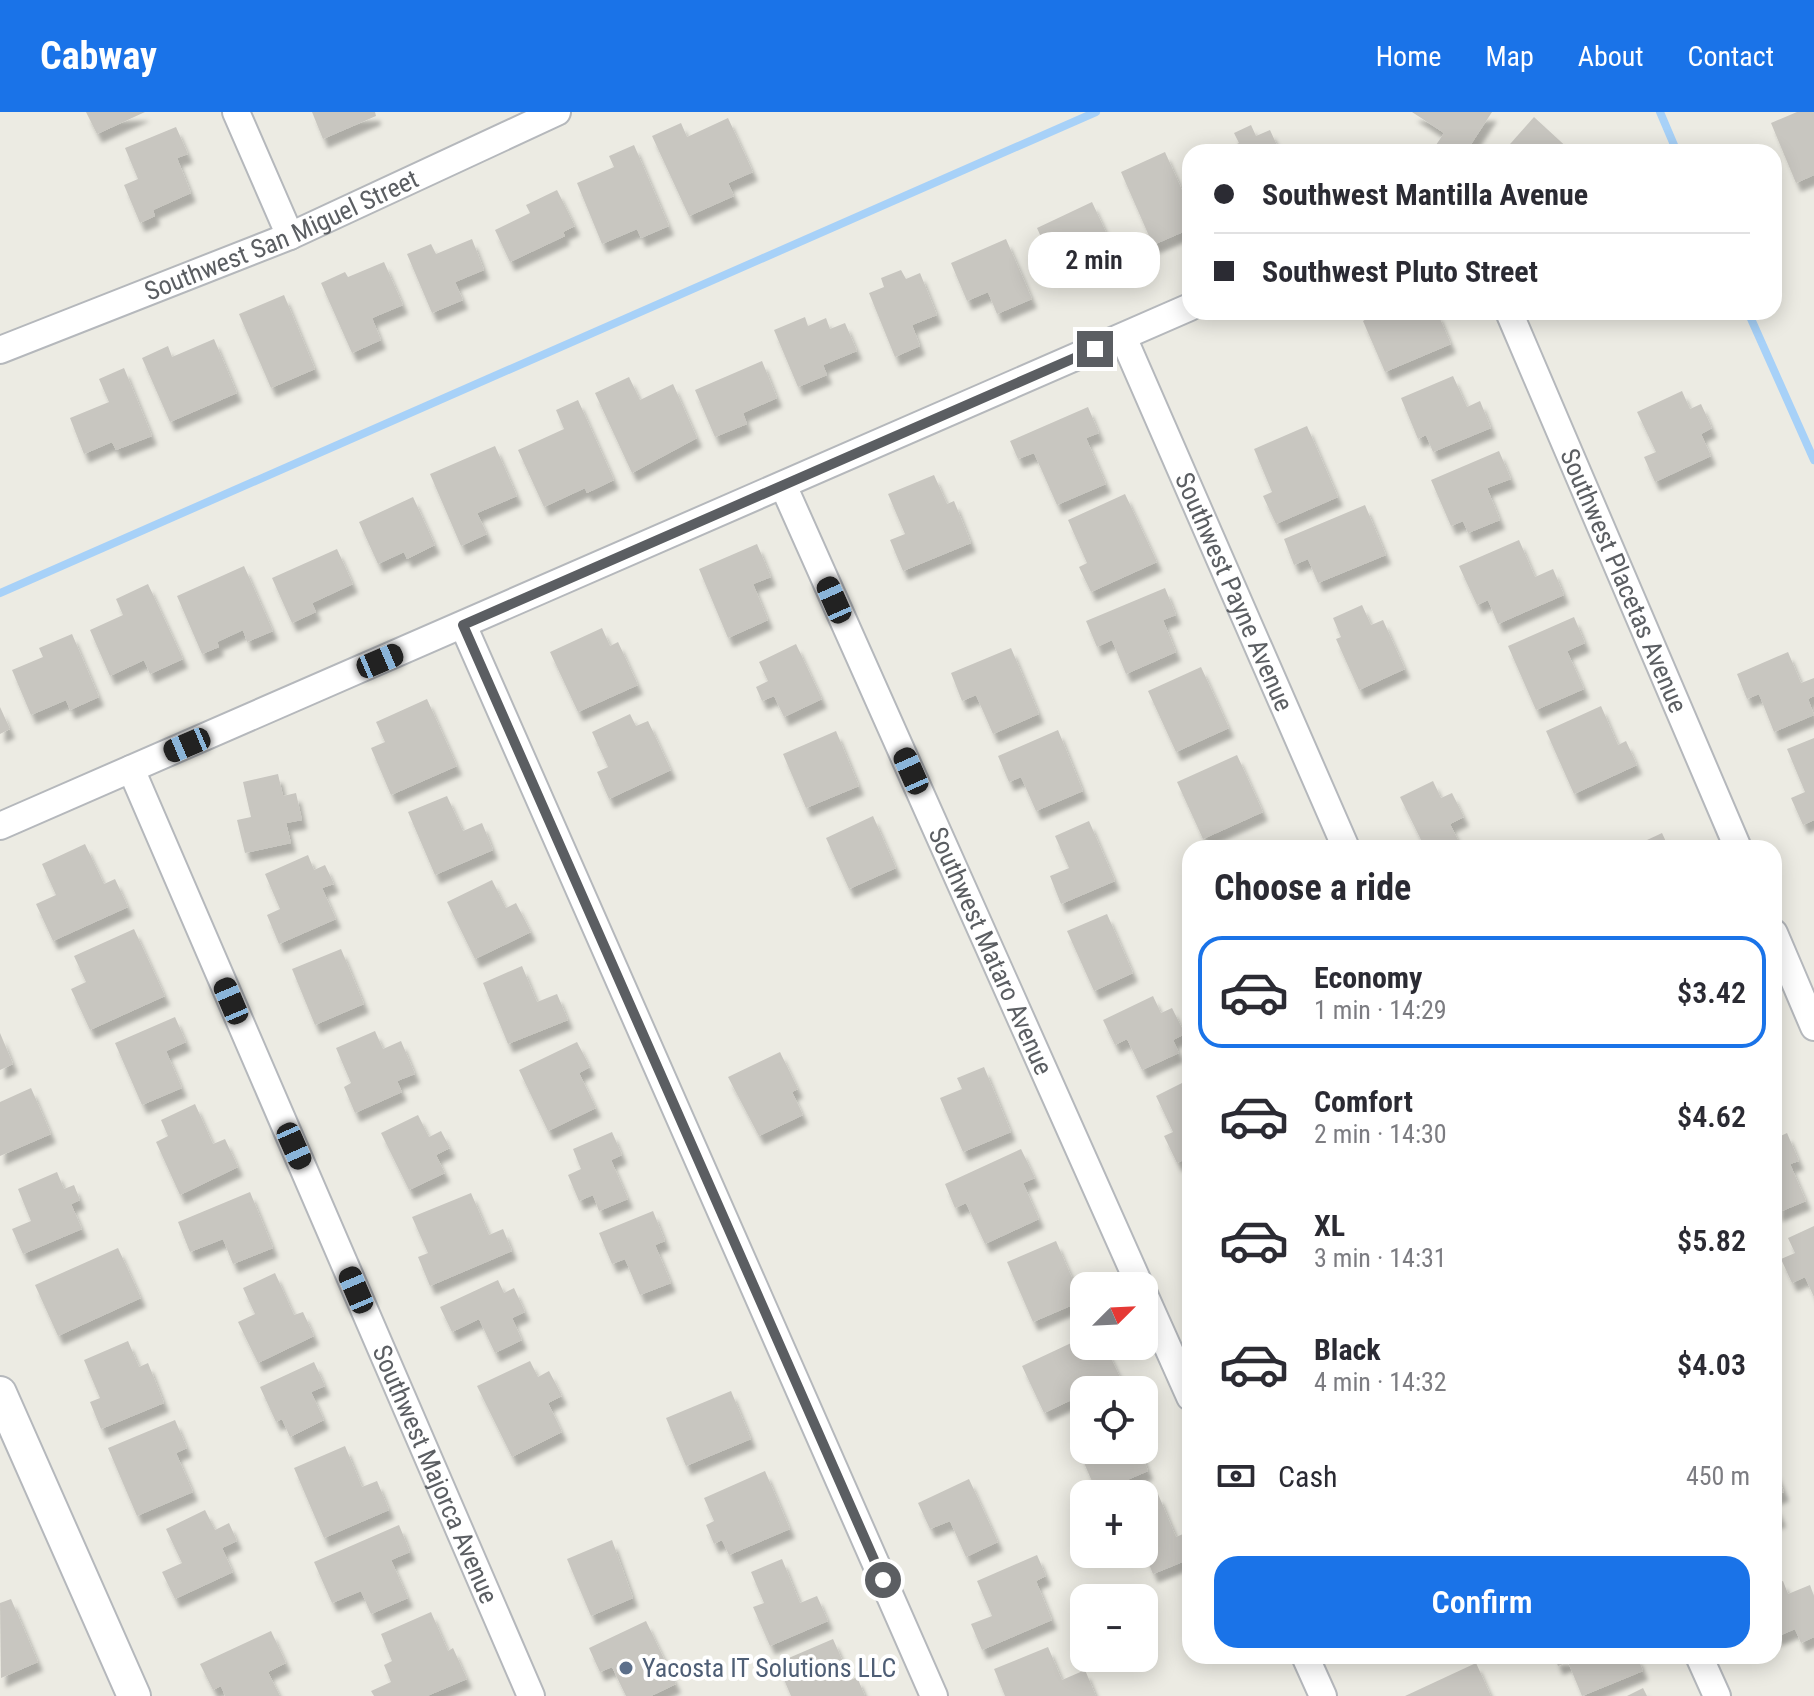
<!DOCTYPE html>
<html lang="en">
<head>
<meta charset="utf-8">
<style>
	:root { --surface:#fff; --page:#f7f7f7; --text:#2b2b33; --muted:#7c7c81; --line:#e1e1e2; --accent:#1a73e8 }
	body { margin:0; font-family:"Roboto Condensed",sans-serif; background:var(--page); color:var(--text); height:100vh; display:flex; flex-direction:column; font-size:30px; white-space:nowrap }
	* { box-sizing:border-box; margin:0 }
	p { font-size:26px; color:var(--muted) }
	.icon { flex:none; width:44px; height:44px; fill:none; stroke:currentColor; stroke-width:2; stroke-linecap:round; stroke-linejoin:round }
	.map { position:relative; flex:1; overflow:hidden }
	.details { position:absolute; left:1182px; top:728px; width:600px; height:824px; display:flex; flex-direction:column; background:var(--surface); border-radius:24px; box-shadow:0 4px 20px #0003 }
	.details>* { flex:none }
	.top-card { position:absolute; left:1182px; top:32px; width:600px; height:176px; border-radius:24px; box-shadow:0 4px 20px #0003; display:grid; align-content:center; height:176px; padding:0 32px; background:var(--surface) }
	.needle { width:52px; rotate:66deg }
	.controls { position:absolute; left:1070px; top:1160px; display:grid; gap:16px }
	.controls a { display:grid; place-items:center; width:88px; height:88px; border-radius:16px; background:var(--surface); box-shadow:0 4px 20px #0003; font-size:40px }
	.end { position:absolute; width:36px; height:36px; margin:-18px; border:10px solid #5b5e62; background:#fff; box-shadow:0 0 0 4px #fff }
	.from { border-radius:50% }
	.bubble { position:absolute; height:56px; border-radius:24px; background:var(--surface); box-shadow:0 4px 20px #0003; font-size:26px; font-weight:600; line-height:56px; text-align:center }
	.car { position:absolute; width:24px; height:48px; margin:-24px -12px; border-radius:10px; box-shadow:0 0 6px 2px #0007; background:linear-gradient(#222 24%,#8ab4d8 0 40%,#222 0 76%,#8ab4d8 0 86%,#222 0) }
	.top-card b { display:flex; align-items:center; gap:28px; height:76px; font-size:30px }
	.top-card b+b { border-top:2px solid var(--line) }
	.top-card i { width:20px; height:20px; background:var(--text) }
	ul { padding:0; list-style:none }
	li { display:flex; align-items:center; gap:24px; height:112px; margin:0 16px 12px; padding:0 16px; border:4px solid transparent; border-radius:24px }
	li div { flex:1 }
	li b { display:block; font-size:30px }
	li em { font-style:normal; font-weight:600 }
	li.on { border-color:var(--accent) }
	li>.icon { width:72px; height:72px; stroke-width:1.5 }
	h2 { padding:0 32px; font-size:36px; line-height:96px }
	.pay { display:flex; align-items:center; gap:20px; height:88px; padding:0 32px; font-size:30px }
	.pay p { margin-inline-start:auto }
	.cta { display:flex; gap:16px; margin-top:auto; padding:16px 32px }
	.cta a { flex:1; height:92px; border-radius:24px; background:var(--accent); color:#fff; font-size:32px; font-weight:600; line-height:92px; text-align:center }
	header { display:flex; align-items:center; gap:48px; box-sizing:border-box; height:112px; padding:0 40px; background:var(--accent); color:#fff }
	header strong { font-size:38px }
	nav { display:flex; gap:44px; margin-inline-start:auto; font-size:28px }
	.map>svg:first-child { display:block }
</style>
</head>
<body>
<header>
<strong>Cabway</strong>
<nav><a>Home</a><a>Map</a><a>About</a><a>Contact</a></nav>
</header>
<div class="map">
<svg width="1814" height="1584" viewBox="0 0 1814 1584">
	<defs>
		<filter id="shadow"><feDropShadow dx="5" dy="9" stdDeviation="2" flood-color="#0004"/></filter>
	</defs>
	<rect width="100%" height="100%" fill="#ecebe3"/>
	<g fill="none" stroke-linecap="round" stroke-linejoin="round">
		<!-- stream -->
		<g stroke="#a7d1f8" stroke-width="8">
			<polyline points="1660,0 1677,40"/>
			<polyline points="1748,200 1814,348"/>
			<polyline points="0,481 1096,0"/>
		</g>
	</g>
	<!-- building -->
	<g fill="#c8c6c0" filter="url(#shadow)">
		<polygon points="86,0 145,0 97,22"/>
		<polygon points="312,0 375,0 376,4 323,27"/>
		<polygon points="1412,0 1492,0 1466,40 1447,40 1436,33 1444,21"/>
		<polygon points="1797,0 1814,0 1814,63 1796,71 1771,11"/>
		<polygon points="1534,5 1572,40 1503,40"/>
		<polygon points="728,6 753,60 728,71 734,84 689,104 652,24 681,11 687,25"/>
		<polygon points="1251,13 1256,24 1270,18 1280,40 1220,40 1239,31 1234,21"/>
		<polygon points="176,15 188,42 177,46 191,81 153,98 155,104 140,111 124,73 138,67 125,36"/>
		<polygon points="634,33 669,114 641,126 637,117 602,132 577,71 614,55 609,44"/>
		<polygon points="1165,40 1190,96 1190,117 1153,133 1121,60"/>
		<polygon points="557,78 575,114 563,120 565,124 510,150 495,118 530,101 526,93"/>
		<polygon points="1092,90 1117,144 1088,158 1085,151 1058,163 1037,116"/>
		<polygon points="472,127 484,158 455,170 463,188 432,201 407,142 431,132 436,142"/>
		<polygon points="1006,127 1032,187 997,202 988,180 967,189 951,151"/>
		<polygon points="384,150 403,193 372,206 381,228 352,241 321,171 345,160 348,165"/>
		<polygon points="901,158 906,167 920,161 937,203 912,213 920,234 895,245 869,181 884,175 881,166"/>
		<polygon points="284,183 315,257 271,276 239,202"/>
		<polygon points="1378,200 1437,200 1451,232 1385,260 1363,209"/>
		<polygon points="805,205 808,214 826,206 830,217 845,211 857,239 823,253 827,263 798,275 774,218"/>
		<polygon points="214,227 237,281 170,310 142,246 168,234 172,245"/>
		<polygon points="762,249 777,286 743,301 747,312 715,325 695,278"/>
		<polygon points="124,256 152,324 116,338 112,330 84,342 70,306 109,290 99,267"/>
		<polygon points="1453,264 1467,295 1480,289 1491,316 1433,340 1426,323 1418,327 1401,286"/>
		<polygon points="629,265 640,288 673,272 697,326 632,361 595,281"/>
		<polygon points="1682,279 1690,297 1701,292 1712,316 1701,322 1711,344 1655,370 1644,345 1656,340 1637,300"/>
		<polygon points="578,288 614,368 587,381 585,376 544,395 518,338 564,317 556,298"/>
		<polygon points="1088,295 1099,321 1086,326 1106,372 1057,393 1034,341 1018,347 1010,329"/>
		<polygon points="1307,314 1338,385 1276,412 1263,384 1272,380 1254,337"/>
		<polygon points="495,334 517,384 477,401 487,422 461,434 430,362"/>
		<polygon points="1499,339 1511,367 1487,376 1500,408 1468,421 1463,409 1451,414 1431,368"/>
		<polygon points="934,363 947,392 954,389 971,431 903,459 890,428 905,422 888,382"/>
		<polygon points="1125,382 1157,450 1091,480 1079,455 1087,451 1068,408"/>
		<polygon points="413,385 435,433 407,447 404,440 378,452 359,410"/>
		<polygon points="1365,393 1386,443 1318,471 1308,447 1294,453 1284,427"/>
		<polygon points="1519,428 1535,465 1553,457 1564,483 1498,512 1488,488 1477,493 1459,454"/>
		<polygon points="757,432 771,465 753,472 768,508 728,526 699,457"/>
		<polygon points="337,437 353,472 312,491 316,500 292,511 272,466"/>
		<polygon points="244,454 273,519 247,530 243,518 217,530 219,535 202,542 177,484"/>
		<polygon points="148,472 183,547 150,562 144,548 110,564 90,518 123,503 116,487"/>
		<polygon points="1165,476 1176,503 1163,508 1176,540 1126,562 1112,528 1097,535 1086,509"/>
		<polygon points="1362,493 1371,513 1383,508 1405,557 1359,578 1336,527 1341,525 1333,506"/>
		<polygon points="1574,505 1585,531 1567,539 1584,577 1536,598 1508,534"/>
		<polygon points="602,516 610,534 618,530 638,573 578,600 550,540"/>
		<polygon points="72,522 99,585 70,598 66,588 31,603 12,558 43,545 39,536"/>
		<polygon points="796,532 822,587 784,605 774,584 762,589 756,575 768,569 759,550"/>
		<polygon points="1011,536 1039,602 993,622 976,583 962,589 951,561"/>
		<polygon points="1788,540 1801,571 1814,566 1814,584 1808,587 1814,603 1774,620 1759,582 1747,587 1737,562"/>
		<polygon points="1201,555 1229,616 1176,640 1148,579"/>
		<polygon points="427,587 457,654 391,683 371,636 385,630 376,610"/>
		<polygon points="1601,594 1618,633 1626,629 1637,653 1574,682 1546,619"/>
		<polygon points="0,595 10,617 0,622"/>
		<polygon points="630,602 636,614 648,609 671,658 609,687 597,660 608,655 592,620"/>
		<polygon points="1058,618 1083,679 1036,699 1021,665 1009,670 998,644"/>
		<polygon points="836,619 859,674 806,696 783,642"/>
		<polygon points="1814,626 1814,708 1803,713 1791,686 1805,680 1787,637"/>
		<polygon points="1237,643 1263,700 1203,727 1177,670"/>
		<polygon points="278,662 283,684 296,681 302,708 286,711 291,731 245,741 237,708 251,705 243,670"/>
		<polygon points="1433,669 1441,686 1452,681 1464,705 1450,712 1460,732 1452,736 1425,736 1400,685"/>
		<polygon points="447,684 463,719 482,711 493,738 435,763 408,700"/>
		<polygon points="873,704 896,756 849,777 826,726"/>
		<polygon points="1089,709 1115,769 1061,792 1050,764 1069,756 1055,724"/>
		<polygon points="1662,721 1669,736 1630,736"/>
		<polygon points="85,732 104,772 115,767 128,795 53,829 36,792 56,783 42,752"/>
		<polygon points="308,743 314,758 325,753 334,772 322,776 336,807 279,832 267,803 280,797 265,762"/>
		<polygon points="492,768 506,796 516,791 531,820 475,847 447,790"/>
		<polygon points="1107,802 1133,861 1094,879 1067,819"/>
		<polygon points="134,817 165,884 90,918 71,877 86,870 74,844"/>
		<polygon points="341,837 364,892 315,913 292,857"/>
		<polygon points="522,854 537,890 557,882 568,908 508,932 483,871"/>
		<polygon points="1153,884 1161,901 1172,896 1185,922 1173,928 1179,941 1142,958 1127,927 1115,933 1103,908"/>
		<polygon points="175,905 186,930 166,939 182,976 142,993 115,931"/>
		<polygon points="375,919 383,937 401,929 415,962 397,969 402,980 355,1001 344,975 351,971 336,936"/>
		<polygon points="0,921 13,952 0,958"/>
		<polygon points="577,930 590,955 579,961 596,996 548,1019 519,958"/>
		<polygon points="780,940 798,977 792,980 803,1003 759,1024 728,965"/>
		<polygon points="984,955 1011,1020 963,1040 940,986 962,977 957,966"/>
		<polygon points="1190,967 1190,1045 1177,1051 1164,1024 1173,1020 1156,984"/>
		<polygon points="31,976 51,1022 0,1044 0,990"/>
		<polygon points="195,992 213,1032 225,1027 238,1055 180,1083 156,1030 168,1024 161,1008"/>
		<polygon points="418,1003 429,1025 441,1019 450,1036 436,1043 445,1061 409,1078 381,1021"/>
		<polygon points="612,1020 622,1043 611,1048 628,1087 599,1099 593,1083 579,1089 568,1063 581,1057 573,1037"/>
		<polygon points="1787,1021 1799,1049 1790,1052 1806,1089 1777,1101 1774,1027"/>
		<polygon points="1021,1037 1035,1066 1023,1071 1039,1107 985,1132 966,1091 955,1096 945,1072"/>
		<polygon points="57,1060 64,1077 74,1073 80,1088 71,1092 82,1117 23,1142 12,1117 31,1109 18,1077"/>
		<polygon points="250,1080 273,1136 233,1152 223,1127 190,1140 178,1110"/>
		<polygon points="471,1081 489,1123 503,1117 512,1139 430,1174 418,1145 428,1141 412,1105"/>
		<polygon points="653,1099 665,1129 655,1133 671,1171 640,1183 625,1147 612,1152 599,1121"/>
		<polygon points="1814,1114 1814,1185 1805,1165 1792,1171 1781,1147 1795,1141 1788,1126"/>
		<polygon points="1056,1129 1082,1189 1033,1210 1007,1150"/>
		<polygon points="118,1136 141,1186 58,1224 35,1173"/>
		<polygon points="275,1161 294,1203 303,1200 314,1224 258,1251 238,1210 255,1202 243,1176"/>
		<polygon points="498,1168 504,1181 514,1176 525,1200 512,1206 522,1228 495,1241 479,1207 452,1220 440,1195"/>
		<polygon points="1084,1225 1084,1234 1105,1234 1120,1265 1084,1278 1084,1282 1044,1301 1022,1254"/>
		<polygon points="128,1229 139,1255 148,1251 164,1291 101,1317 90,1290 100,1286 84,1248"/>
		<polygon points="530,1249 538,1265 549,1259 562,1284 548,1291 562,1320 512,1345 477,1274"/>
		<polygon points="314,1250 325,1274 311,1280 324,1308 290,1325 282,1307 276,1310 260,1275"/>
		<polygon points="731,1279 751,1327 686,1354 666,1306"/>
		<polygon points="175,1308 187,1336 176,1341 193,1380 137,1404 108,1336"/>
		<polygon points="345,1334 362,1375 377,1369 389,1398 324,1426 294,1356"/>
		<polygon points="1140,1338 1148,1359 1097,1381 1079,1339"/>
		<polygon points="1774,1356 1784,1380 1774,1385"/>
		<polygon points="765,1359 790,1417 729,1443 722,1428 714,1432 706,1413 714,1409 704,1386"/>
		<polygon points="969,1367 998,1430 966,1445 950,1409 930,1417 918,1391"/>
		<polygon points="1158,1382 1176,1425 1183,1422 1190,1447 1153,1462 1144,1440 1144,1388"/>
		<polygon points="1774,1390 1781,1406 1774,1409"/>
		<polygon points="205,1398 215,1418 229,1411 237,1429 222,1436 233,1460 175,1487 162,1460 182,1451 166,1417"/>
		<polygon points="399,1413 410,1440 391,1448 408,1486 371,1502 361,1479 332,1491 314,1450"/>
		<polygon points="612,1428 633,1486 591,1504 567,1447"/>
		<polygon points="1037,1443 1046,1464 1036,1469 1052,1508 982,1538 971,1512 992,1504 977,1469"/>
		<polygon points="782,1447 800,1491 817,1484 828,1509 770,1534 753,1495 764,1491 751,1460"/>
		<polygon points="1783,1469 1788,1482 1810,1473 1814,1484 1814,1525 1801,1531 1795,1517 1774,1526 1774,1472"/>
		<polygon points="11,1487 38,1550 1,1566 0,1491"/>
		<polygon points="431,1500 448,1539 453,1536 467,1567 427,1584 374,1584 371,1579 391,1570 384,1553 392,1549 381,1522"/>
		<polygon points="646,1509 676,1572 651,1584 626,1584 612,1555 600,1560 589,1536"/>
		<polygon points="271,1519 286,1551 268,1560 280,1584 225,1584 221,1574 213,1578 200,1552"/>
		<polygon points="833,1527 851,1568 857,1565 865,1584 791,1584 777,1551"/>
		<polygon points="1048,1535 1062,1568 1085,1558 1096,1584 1005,1584 994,1557"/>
		<polygon points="1554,1544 1637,1544 1643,1559 1582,1584 1568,1550 1558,1554"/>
		<polygon points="1476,1551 1491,1584 1405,1584"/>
		<polygon points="1643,1576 1647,1584 1627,1584"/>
	</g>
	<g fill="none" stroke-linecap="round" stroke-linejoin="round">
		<!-- minor casing -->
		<g stroke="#b5b8bc" stroke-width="30">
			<g id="minor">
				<polyline points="236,0 290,124"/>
				<path id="s1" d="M1509,200L1738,736"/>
				<path id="s2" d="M1123,225L1346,736"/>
				<path id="s3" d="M0,238L290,124L557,0"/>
				<path id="s4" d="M783,373L1140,1174"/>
				<polyline points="463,513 934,1584"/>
				<path id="s5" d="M131,657L531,1584"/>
				<polyline points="0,714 1190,195"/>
				<polyline points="1774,821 1814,915"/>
				<polyline points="1144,1182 1190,1285"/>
				<polyline points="1305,1544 1323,1584"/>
				<polyline points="1699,1544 1717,1584"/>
			</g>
		</g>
		<!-- tertiary casing -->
		<g stroke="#b5b8bc" stroke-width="36">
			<polyline id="tertiary" points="0,1281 134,1584"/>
		</g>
		<!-- minor -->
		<use href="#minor" stroke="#fff" stroke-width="26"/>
		<!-- tertiary -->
		<use href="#tertiary" stroke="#fff" stroke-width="32"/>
	</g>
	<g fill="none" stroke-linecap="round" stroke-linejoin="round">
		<!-- route -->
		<polyline stroke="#5b5e62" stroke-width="10" points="883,1468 463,513 1095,237"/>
	</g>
	<!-- markers -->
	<circle fill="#5c6f8a" stroke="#fff" stroke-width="3" cx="626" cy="1556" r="8"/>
	<g text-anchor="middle" stroke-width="8" stroke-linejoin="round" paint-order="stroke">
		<!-- street labels -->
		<g font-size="26" fill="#5b5e62" stroke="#fff">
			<text dy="9" stroke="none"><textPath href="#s3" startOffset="304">Southwest San Miguel Street</textPath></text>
			<text dy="9" stroke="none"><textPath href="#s1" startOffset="292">Southwest Placetas Avenue</textPath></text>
			<text dy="9" stroke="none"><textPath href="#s2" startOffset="278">Southwest Payne Avenue</textPath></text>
			<text dy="9" stroke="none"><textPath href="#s4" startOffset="510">Southwest Mataro Avenue</textPath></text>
			<text dy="9" stroke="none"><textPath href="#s5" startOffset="768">Southwest Majorca Avenue</textPath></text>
		</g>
		<!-- service labels -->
		<g font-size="26" fill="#4e5e75" stroke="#fff" text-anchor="start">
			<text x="642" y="1565">Yacosta IT Solutions LLC</text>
		</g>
	</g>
</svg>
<div class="controls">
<a><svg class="needle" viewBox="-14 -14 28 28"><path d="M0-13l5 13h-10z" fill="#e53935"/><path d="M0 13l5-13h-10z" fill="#7c7c81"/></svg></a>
<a><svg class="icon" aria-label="locate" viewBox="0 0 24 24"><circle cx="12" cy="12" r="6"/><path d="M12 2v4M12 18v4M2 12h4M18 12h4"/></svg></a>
<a>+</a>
<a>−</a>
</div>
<i class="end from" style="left:883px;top:1468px"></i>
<i class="end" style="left:1095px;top:237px"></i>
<div class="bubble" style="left:1028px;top:120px;width:132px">2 min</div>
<i class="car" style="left:834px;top:488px;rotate:336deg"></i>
<i class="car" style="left:380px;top:549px;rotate:67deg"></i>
<i class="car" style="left:187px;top:633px;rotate:247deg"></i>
<i class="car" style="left:911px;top:659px;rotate:336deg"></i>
<i class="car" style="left:231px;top:889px;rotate:337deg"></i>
<i class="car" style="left:294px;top:1034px;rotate:156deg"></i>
<i class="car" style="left:356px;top:1178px;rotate:337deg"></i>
<div class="top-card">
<b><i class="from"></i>Southwest Mantilla Avenue</b>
<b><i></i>Southwest Pluto Street</b>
</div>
<section class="details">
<h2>Choose a ride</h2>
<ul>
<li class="on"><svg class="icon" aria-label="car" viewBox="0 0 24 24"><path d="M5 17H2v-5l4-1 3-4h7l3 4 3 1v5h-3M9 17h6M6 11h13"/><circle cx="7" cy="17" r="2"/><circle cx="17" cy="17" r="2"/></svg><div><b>Economy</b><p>1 min · 14:29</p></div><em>$3.42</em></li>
<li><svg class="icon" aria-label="car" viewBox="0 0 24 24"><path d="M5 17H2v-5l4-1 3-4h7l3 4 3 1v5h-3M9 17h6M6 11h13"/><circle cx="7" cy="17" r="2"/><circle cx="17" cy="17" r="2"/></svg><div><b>Comfort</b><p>2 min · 14:30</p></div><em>$4.62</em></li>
<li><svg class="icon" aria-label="car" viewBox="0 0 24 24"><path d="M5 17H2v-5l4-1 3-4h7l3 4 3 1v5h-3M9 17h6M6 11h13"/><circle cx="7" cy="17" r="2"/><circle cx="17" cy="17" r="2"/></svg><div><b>XL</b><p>3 min · 14:31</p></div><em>$5.82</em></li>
<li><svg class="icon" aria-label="car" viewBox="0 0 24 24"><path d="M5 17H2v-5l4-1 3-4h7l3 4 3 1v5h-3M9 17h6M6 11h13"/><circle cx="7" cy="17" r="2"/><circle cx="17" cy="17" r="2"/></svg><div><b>Black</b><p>4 min · 14:32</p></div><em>$4.03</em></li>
</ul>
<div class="pay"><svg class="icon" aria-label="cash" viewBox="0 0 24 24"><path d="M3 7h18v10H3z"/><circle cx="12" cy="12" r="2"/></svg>Cash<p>450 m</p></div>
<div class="cta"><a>Confirm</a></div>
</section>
</div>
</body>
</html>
